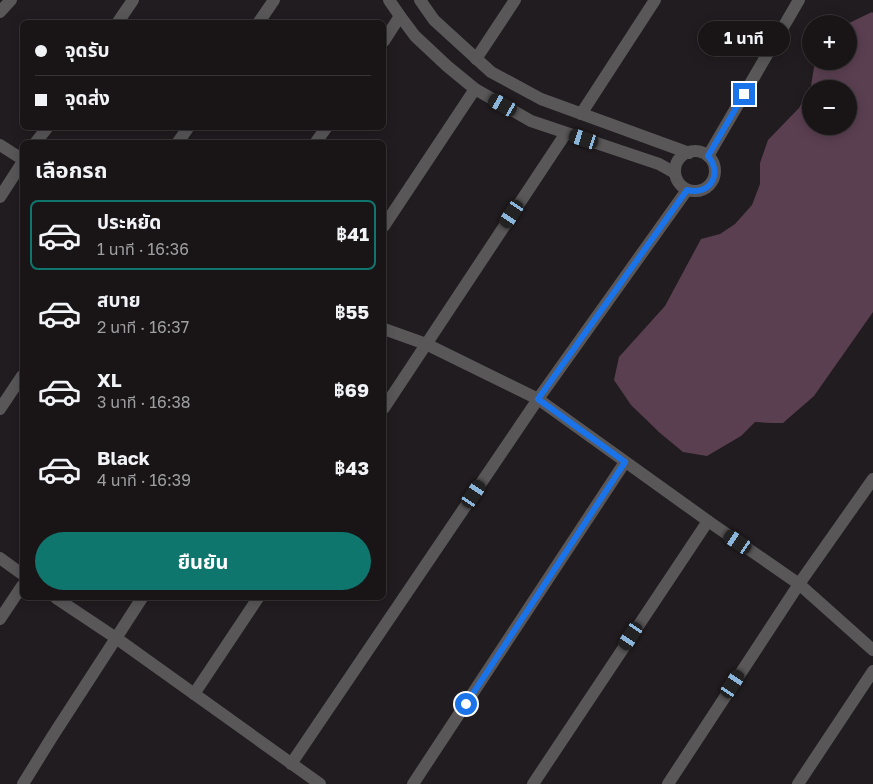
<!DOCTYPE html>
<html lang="th">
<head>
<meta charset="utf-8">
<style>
	:root { --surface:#191517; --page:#262224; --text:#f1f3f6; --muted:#9f9fa1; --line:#373436; --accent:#0f766e }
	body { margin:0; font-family:"Golos Text","Noto Sans Thai",sans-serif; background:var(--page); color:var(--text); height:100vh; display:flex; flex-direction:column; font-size:19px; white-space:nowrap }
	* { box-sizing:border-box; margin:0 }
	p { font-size:16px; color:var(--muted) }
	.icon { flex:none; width:28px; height:28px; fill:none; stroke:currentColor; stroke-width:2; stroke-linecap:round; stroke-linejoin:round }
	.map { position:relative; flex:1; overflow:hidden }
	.details { position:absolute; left:20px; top:140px; width:366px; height:460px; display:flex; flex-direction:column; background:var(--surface); border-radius:8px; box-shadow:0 2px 12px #0003,0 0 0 1px var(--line) }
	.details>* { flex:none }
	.guide { position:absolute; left:20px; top:20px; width:366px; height:110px; border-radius:8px; box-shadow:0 2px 12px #0003,0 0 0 1px var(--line); display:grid; align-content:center; height:110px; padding:0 15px; background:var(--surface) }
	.controls { position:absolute; left:802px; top:15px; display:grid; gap:10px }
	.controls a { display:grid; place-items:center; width:55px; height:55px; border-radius:50%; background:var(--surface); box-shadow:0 2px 12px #0003,0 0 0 1px var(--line); font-size:25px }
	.end { position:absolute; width:22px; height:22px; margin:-11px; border:6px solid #1a73e8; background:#fff; box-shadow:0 0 0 2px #fff }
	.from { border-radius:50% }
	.bubble { position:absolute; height:35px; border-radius:18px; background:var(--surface); box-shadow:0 2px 12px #0003,0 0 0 1px var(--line); font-size:16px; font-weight:700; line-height:35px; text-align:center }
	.car { position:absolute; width:15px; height:30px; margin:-15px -8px; border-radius:6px; box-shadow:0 0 4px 1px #0007; background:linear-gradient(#222 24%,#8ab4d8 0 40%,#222 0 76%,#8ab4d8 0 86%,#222 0) }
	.guide b { display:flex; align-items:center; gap:18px; height:48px; font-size:19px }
	.guide b+b { border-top:1px solid var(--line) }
	.guide i { width:12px; height:12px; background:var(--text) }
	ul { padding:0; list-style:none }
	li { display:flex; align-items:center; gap:15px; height:70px; margin:0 10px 8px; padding:0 5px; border:2px solid transparent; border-radius:8px }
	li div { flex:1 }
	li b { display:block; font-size:19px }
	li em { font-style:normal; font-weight:700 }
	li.selected { border-color:var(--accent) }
	li>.icon { width:45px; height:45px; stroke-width:1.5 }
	h2 { padding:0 15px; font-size:22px; line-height:60px }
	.button { display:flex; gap:10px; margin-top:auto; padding:10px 15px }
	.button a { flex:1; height:58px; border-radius:30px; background:var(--accent); color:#fff; font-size:20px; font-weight:700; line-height:58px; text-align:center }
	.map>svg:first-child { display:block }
</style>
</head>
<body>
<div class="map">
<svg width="873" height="784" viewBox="0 0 873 784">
	<rect width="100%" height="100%" fill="#211c1f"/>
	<!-- water -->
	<path fill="#5a3f50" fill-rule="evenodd" d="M872,12L873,13V312L814,396L783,423H772L755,422L741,436L707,456L683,452L660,433L631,405L614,380L619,357L665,306L701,239L720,234L735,224L752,205L760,184V163L768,140L799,108L811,86L815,61H849V24H847ZM811,89H849V126H811Z"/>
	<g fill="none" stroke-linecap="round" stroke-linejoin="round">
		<!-- street -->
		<g stroke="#5a5759" stroke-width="12">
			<polyline points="389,0 400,16 415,36 447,66 475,89 531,121 659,164 675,173"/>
			<polyline points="420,0 434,20 491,72 541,99 689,153"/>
			<polyline points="0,12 11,0"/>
			<polyline points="118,22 133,0"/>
			<polyline points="259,22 274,0"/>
			<polyline points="384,41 400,16"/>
			<polyline points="476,59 515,0"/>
			<polyline points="581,114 655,0"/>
			<polyline points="36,142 47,128"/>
			<polyline points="178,142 188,128"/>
			<polyline points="316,142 326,128"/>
			<polyline points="0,145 22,159"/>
			<circle cx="695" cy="171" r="20"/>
			<polyline points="708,156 799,0"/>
			<polyline points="0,197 22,163"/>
			<polyline points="384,226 475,89"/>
			<polyline points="384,329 426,344 538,399 708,521 799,584 873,650"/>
			<polyline points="384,408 566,133"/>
			<polyline points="0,409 22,376"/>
			<polyline points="0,558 22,574"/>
			<polyline points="56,598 116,638 320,784"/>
			<polyline points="0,619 22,586"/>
			<polyline points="194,694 258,598"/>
			<polyline points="291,764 538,399 687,190"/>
			<polyline points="23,784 52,737 142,598"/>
			<polyline points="413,784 625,462"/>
			<polyline points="533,784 708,521"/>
			<polyline points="668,784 799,584 873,479"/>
			<polyline points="798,784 873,671"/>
		</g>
	</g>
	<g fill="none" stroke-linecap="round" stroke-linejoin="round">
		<!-- route -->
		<path stroke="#1a73e8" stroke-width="6" d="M466,704L625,462L538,399L687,190C710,196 723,174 708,156L744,94"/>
	</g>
</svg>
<div class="controls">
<a>+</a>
<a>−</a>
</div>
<i class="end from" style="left:466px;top:704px"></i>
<i class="end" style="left:744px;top:94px"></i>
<div class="bubble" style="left:698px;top:21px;width:92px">1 นาที</div>
<i class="car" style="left:503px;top:105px;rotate:300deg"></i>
<i class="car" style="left:584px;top:139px;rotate:288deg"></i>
<i class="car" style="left:512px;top:214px;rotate:213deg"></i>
<i class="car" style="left:474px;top:494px;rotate:34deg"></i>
<i class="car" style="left:738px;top:542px;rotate:304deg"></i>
<i class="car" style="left:631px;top:636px;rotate:213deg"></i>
<i class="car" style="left:733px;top:684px;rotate:33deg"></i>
<div class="guide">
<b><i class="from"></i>จุดรับ</b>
<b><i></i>จุดส่ง</b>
</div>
<section class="details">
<h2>เลือกรถ</h2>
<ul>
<li class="selected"><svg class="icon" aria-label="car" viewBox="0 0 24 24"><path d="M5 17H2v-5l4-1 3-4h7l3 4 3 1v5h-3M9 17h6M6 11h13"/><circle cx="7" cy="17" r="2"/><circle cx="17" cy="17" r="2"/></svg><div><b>ประหยัด</b><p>1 นาที · 16:36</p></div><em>฿41</em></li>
<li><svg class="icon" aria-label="car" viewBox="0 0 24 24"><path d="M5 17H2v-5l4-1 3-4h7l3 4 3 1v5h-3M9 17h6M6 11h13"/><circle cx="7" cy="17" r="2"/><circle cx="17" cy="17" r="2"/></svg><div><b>สบาย</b><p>2 นาที · 16:37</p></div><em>฿55</em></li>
<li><svg class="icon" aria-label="car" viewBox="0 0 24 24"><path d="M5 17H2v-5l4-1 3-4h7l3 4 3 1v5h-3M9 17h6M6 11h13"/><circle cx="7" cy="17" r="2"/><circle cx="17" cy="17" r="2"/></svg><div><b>XL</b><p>3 นาที · 16:38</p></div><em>฿69</em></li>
<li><svg class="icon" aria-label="car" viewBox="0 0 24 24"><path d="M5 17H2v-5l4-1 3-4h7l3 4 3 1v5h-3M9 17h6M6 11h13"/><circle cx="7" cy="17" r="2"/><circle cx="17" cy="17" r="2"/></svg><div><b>Black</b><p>4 นาที · 16:39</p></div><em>฿43</em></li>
</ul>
<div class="button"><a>ยืนยัน</a></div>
</section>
</div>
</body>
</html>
